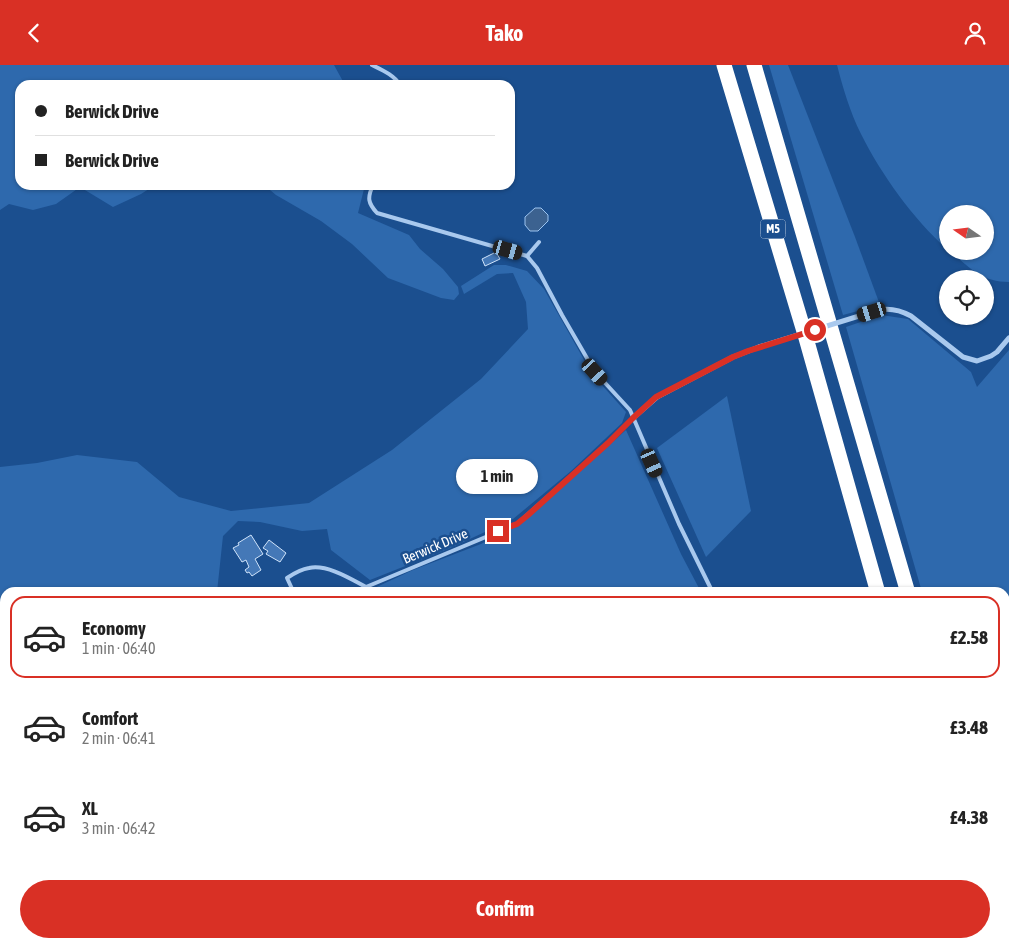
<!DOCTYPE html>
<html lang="en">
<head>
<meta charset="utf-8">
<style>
	:root { --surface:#fff; --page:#f2f2f2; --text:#222; --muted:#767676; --line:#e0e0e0; --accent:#d93025 }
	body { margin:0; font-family:"Asap Condensed",sans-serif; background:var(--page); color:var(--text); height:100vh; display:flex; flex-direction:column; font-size:19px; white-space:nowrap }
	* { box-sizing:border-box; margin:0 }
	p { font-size:16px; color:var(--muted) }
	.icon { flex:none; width:28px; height:28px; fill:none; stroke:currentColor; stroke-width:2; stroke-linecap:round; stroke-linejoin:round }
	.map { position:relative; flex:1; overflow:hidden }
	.sheet { position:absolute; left:0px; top:522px; width:1010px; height:361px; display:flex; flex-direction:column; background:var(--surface); border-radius:15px 15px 0 0; box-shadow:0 1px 4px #0004 }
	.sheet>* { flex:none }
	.top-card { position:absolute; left:15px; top:15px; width:500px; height:110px; border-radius:15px; box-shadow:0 1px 4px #0004; display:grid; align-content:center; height:110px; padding:0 20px; background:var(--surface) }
	.needle { width:32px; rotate:284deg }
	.buttons { position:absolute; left:939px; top:140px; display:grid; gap:10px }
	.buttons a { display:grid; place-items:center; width:55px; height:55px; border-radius:50%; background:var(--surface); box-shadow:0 1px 4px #0004; font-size:25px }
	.end { position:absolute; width:22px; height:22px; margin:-11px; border:6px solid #d93025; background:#fff; box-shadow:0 0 0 2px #fff }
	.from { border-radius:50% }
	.bubble { position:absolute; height:35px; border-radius:18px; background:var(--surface); box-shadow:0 1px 4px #0004; font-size:16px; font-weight:700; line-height:35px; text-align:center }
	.car { position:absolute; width:15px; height:30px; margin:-15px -8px; border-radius:6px; box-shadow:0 0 4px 1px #0007; background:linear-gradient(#222 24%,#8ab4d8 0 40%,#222 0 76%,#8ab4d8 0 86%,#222 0) }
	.top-card b { display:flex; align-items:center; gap:18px; height:48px; font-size:19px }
	.top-card b+b { border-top:1px solid var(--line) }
	.top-card i { width:12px; height:12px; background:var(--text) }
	ul { padding:9px 0 0; list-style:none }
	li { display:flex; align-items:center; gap:15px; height:82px; margin:0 10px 8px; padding:0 10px; border:2px solid transparent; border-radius:15px }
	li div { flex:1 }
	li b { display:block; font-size:19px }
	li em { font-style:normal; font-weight:700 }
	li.current { border-color:var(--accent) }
	li>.icon { width:45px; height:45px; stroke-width:1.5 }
	.primary-button { display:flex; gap:10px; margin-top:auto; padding:10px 20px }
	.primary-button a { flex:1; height:58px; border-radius:30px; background:var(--accent); color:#fff; font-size:20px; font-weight:700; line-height:58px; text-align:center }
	header { display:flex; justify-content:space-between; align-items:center; height:65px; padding:0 20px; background:var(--accent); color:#fff; font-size:22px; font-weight:700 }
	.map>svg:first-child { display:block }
</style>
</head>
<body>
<header><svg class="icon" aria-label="back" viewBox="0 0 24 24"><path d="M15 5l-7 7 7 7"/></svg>Tako<svg class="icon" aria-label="person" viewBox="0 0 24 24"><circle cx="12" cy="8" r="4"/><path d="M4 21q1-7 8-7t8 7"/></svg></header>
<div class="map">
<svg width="1009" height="883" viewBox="0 0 1009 883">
	<rect width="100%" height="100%" fill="#1b4f8f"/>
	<!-- green -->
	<g fill="#2e69ad">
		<polygon points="0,0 334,0 345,20 20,20 20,120 155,120 141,129 113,142 80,122 56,139 33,145 9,139 0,145"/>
		<polygon points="769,0 788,0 855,172 880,240 843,250"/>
		<path d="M837,0H1009V217C982,217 970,203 950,186H985V149H948L947,184C913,154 881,109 861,69C850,47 843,23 837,0Z"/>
		<polygon points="264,120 365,120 358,148 409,170 420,184 443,204 458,222 459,229 454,235 441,233 388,213 352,179 321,156 276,130"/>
		<polygon points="494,200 506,200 527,206 544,224 592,309 626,347 622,358 571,406 513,454 448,484 370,515 331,485 327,464 302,466 260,457 238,456 223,471 217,527 5,528 5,614 0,616 0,402 37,398 77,390 137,397 179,432 231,446 309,438 392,385 481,314 528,264 526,237 513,208 497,209 464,229 461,221"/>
		<polygon points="881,250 908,254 971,307 977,322 1009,285 1009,824 1005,810 1005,528 922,527 846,262"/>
		<polygon points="727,331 751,446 706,492 657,383"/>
		<polygon points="626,365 681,489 701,527 368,528 368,526 413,505 481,479 516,461 531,449"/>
		<polygon points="276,879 851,879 853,883 274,883"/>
	</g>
	<!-- water -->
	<polygon fill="#3c6290" stroke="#9cc4f0" points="535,143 541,143 548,150 548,156 538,166 530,166 525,160 525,152"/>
	<!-- building -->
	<g fill="#4478b7" stroke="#cfe3fa">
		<polygon points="496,187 500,194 485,201 482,194"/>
		<polygon points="251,470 263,489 255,494 261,505 252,511 249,507 247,508 245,505 249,502 246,495 242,497 233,483 239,480 238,478"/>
		<polygon points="269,475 286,488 280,497 266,489 268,486 263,483"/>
	</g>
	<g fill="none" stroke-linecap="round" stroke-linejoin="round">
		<!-- lane -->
		<g stroke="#a9c9ee" stroke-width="4">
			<path d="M372,0C382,5 394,10 400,20"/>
			<path d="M373,120C367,133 368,138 377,148L527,191L537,203L562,250L595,307L630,345L679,459L713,528"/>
			<polyline points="527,191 539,177"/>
			<path d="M294,528L287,513C293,509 302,504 309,503C327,499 351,514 366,522"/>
			<polyline points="350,528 366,522 517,459 608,378 633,353"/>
			<polyline points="861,879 863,883"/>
			<polyline points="46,883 49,879"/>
		</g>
		<!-- street -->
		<g stroke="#a9c9ee" stroke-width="5">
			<path d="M872,247C885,242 898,244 911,251L963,292L977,296L991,291L997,287L1009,273"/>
			<polyline points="633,353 657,332 733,292 759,282"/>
			<polyline points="0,823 5,826"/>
			<polyline points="89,879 96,883"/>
		</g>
		<!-- highway -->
		<g stroke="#fff" stroke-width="15">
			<polyline points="724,0 806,273 878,528"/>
			<polyline points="754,0 908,528"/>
			<polyline points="1005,861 1009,874"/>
			<polyline points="979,879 980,883"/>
		</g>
		<!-- street-bridge -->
		<polyline stroke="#a9c9ee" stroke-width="5" points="759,282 872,247"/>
	</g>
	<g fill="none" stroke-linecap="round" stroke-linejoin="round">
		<!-- route -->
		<polyline stroke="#d93025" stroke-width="6" points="498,466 517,459 528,450 608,378 633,353 656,332 733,292 748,286 815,265"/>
	</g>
	<g text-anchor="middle" stroke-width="5" stroke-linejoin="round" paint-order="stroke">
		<!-- shield labels -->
		<rect fill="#1b4f8f" stroke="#bbcadd" stroke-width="1" x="760.5" y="154.5" width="25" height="19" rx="4"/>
		<g font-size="12" font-weight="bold" fill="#fff">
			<text x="773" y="168">M5</text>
		</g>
		<!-- street labels -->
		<g font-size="14" fill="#fff" stroke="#1b4f8f">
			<text transform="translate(435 481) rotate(-23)" y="5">Berwick Drive</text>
		</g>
	</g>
</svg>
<div class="buttons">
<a><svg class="needle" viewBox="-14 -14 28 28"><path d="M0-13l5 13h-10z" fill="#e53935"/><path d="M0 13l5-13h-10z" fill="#767676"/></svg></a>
<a><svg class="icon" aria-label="locate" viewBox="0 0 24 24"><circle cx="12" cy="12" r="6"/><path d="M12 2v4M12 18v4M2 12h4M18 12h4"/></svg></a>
</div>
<i class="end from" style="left:815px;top:265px"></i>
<i class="end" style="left:498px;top:466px"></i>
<div class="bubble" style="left:456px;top:394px;width:82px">1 min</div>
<i class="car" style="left:508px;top:185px;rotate:106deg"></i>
<i class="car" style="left:872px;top:247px;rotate:253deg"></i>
<i class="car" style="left:595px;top:307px;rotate:138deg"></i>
<i class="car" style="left:652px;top:398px;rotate:156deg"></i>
<div class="top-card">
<b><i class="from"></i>Berwick Drive</b>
<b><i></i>Berwick Drive</b>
</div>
<section class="sheet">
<ul>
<li class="current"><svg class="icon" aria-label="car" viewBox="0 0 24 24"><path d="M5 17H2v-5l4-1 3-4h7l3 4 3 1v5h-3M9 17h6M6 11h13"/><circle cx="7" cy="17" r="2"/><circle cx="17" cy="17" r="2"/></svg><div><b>Economy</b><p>1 min · 06:40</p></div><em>£2.58</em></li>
<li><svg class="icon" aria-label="car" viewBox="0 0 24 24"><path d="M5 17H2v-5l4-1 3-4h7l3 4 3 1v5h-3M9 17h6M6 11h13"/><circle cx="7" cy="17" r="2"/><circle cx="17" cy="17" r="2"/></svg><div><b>Comfort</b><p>2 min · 06:41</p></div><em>£3.48</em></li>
<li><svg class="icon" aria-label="car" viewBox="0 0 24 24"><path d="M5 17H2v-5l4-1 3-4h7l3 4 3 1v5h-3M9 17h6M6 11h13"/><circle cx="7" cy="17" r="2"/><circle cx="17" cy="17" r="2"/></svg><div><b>XL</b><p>3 min · 06:42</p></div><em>£4.38</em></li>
</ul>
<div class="primary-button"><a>Confirm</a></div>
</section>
</div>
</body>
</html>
